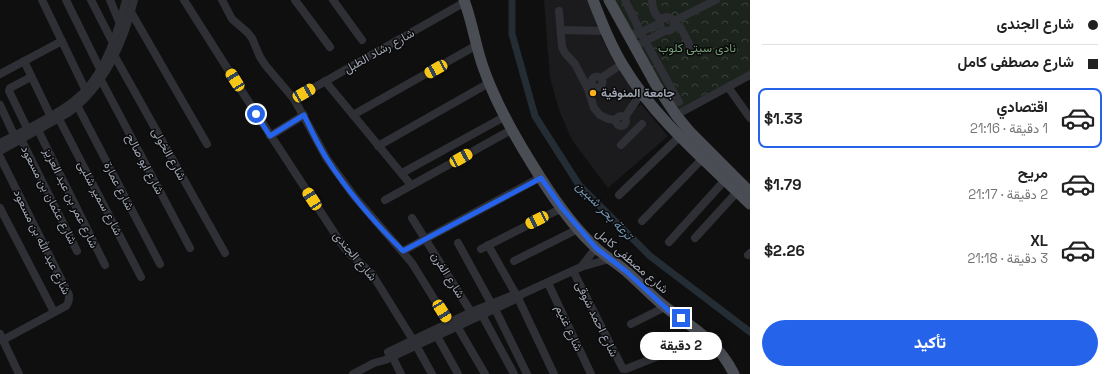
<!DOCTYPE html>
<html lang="ar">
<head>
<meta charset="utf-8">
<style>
	:root { --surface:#fff; --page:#f6f6f6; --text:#222; --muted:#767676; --line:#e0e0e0; --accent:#2563eb }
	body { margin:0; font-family:"Space Grotesk",Vazirmatn,sans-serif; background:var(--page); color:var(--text); direction:rtl; height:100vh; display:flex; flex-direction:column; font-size:15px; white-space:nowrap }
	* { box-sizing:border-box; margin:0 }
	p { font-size:13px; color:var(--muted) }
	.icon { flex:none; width:22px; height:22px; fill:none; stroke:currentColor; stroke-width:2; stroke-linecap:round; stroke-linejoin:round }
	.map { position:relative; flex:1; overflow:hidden; direction:ltr }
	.drawer { display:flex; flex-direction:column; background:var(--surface); width:360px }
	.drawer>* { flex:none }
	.guide { display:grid; align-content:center; height:88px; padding:0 12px; background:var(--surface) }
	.end { position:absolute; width:18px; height:18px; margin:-9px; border:5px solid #2563eb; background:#fff; box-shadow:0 0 0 2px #fff }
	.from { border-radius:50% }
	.bubble { position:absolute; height:28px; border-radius:14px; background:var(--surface); box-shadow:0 2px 10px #0003; font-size:13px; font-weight:800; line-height:28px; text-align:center; direction:rtl }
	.car { position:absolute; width:12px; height:24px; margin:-12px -6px; border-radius:5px; box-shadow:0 0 3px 1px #0007; background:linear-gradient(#f5c518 24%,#345 0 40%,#f5c518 0 76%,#345 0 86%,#f5c518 0) }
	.guide b { display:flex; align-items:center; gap:14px; height:38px; font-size:15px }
	.guide b+b { border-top:1px solid var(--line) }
	.guide i { width:10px; height:10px; background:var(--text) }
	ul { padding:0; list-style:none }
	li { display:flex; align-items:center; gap:12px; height:60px; margin:0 8px 6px; padding:0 4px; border:2px solid transparent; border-radius:8px }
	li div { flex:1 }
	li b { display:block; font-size:15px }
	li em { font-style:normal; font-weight:800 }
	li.selected { border-color:var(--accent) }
	li>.icon { width:36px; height:36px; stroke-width:1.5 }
	.cta { display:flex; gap:8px; margin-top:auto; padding:8px 12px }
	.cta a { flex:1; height:46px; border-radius:24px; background:var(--accent); color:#fff; font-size:16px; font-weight:800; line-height:46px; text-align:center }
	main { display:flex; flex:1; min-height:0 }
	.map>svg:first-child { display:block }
</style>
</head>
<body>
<main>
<section class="drawer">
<div class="guide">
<b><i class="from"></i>شارع الجندى</b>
<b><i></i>شارع مصطفى كامل</b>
</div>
<ul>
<li class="selected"><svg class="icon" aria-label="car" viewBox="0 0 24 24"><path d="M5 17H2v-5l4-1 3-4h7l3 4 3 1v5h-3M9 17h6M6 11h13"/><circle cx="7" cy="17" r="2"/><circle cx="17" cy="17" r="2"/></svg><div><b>اقتصادي</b><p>1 دقيقة · 21:16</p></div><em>$1.33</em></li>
<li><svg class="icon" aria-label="car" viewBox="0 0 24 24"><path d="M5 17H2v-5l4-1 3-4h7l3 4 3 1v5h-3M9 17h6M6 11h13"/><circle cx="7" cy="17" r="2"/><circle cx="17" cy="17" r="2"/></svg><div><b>مريح</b><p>2 دقيقة · 21:17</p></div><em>$1.79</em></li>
<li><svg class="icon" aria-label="car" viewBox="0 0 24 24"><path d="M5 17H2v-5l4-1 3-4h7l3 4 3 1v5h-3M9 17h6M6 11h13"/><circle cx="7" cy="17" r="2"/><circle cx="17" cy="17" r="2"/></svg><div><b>XL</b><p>3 دقيقة · 21:18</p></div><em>$2.26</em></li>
</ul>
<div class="cta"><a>تأكيد</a></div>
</section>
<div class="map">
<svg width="750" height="374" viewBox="0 0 750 374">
	<defs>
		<pattern id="park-crowns" width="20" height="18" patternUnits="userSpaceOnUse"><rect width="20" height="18" fill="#1b231c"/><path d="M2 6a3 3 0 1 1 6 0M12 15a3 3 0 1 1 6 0" fill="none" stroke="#39403b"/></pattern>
	</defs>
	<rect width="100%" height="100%" fill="#0f0f10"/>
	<!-- built -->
	<polygon fill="#1b1b1d" points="544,0 588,0 601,37 617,67 633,91 629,98 638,107 641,104 668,136 608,188 572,140 559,110 550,78"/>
	<!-- park -->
	<polygon fill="url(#park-crowns)" points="613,0 750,0 750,75 676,115"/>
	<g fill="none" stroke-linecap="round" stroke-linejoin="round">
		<!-- canal -->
		<polyline stroke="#252d34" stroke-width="7" points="512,0 512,34 535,116 579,185 650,256 750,332"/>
		<!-- minor -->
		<g stroke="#2f3035" stroke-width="8">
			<polyline points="42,0 86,91"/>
			<polyline points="66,0 100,69"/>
			<polyline points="91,0 113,43"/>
			<polyline points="110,0 120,24"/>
			<polyline points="184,0 243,93 341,243 348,252 372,274 413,340 432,374"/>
			<polyline points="222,0 232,19 247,32 252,38 260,57 266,66 294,99 327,159 354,196 412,263 449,323"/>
			<polyline points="295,0 330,47"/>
			<polyline points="333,0 362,40"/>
			<polyline points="625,0 645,41 679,102"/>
			<path d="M652,0C652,8 654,15 661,19"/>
			<polyline points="559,11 562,47 565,53 575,64 588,89 594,108 600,115 608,119 616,120"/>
			<polyline points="131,12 207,144"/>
			<circle cx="667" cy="24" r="7"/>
			<polyline points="674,21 716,0"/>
			<polyline points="675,24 681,28 692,50"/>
			<polyline points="561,30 606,31"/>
			<polyline points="637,34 660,23"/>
			<polyline points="634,47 665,31"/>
			<polyline points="114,55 225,253"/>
			<polyline points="24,61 50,115"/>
			<polyline points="0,74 62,41"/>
			<circle cx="597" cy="82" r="5.5"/>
			<polyline points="601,78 622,64"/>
			<polyline points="101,80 190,248"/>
			<polyline points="325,81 411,185"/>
			<polyline points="728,87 750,118"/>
			<polyline points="294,99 465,2"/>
			<polyline points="0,105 14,135"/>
			<polyline points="78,107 160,264"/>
			<polyline points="353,115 477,45"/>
			<polyline points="676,115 750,75"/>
			<circle cx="621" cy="121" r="5"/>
			<polyline points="625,117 642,92"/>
			<polyline points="59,119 141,277"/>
			<polyline points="27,128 9,91 10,88 31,77"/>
			<polyline points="38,130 105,265"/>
			<polyline points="270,136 304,115"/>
			<polyline points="21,139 77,251"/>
			<path d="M0,143C24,130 54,117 75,100C103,79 118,33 126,0"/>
			<polyline points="621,145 642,124"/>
			<polyline points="378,146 489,83"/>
			<path d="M0,151L68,113C104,87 124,42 134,0"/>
			<path d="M0,157L69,295C69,300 69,302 66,306L3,340"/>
			<polyline points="402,173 504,117"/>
			<polyline points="619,195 680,136"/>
			<polyline points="385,200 511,130"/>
			<polyline points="0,208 54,312"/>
			<polyline points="412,218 471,312"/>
			<polyline points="642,221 703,158"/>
			<polyline points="695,238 737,192"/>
			<polyline points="669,242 725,180"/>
			<polyline points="458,243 491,303"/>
			<polyline points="488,245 518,298 554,374"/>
			<polyline points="481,249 562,208"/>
			<polyline points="403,251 541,177"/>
			<polyline points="748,255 750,253"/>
			<polyline points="514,261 578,229"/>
			<polyline points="581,267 596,248"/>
			<polyline points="573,271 623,369 626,369 706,337"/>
			<polyline points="548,283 591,374"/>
			<polyline points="495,309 527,374"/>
			<polyline points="482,315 514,374"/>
			<polyline points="631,324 665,307"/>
			<polyline points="457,326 485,374"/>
			<polyline points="0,334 19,374"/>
			<polyline points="437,336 458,374"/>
			<polyline points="388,352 471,312 516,294"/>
			<polyline points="392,356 401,374"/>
			<polyline points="353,374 374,363 385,360 518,298 522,294 581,267 609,259"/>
		</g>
		<!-- major -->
		<g stroke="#4b4d54" stroke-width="11">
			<path d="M464,0C472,21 475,43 482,64C494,100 512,132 532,164C549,192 568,221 592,244C602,255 616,262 627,272C641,284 653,298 668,309C695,329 718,342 734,374"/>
			<path d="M593,0C602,23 611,46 624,67C656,120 706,161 750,204"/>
			<polyline points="609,0 656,85 676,115 690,132 750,192"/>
		</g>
	</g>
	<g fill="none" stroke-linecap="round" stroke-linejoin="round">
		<!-- route -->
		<path stroke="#2563eb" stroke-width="5" d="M256,114L270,136L304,115C311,130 318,145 327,159C348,192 375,223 403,251L541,178L562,208L596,248L627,272L668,310L681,318"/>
	</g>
	<!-- markers -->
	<circle fill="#fdb119" stroke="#0a0a0b" stroke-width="1.5" cx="593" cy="93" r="4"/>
	<g text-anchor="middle" stroke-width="3" stroke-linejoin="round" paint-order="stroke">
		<!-- park labels -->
		<g font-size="12" fill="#749f77" stroke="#0a0a0b">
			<text x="697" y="52">نادى سيتى كلوب</text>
		</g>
		<!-- street labels -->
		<g font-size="12" fill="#9fa5b2" stroke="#0a0a0b">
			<text transform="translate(379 51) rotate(-29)" y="4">شارع رشاد الطبل</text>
			<text transform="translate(169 154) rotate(61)" y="4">شارع الخولى</text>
			<text transform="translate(145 164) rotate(62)" y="4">شارع ابو صالح</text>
			<text transform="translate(119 186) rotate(63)" y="4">شارع عمارة</text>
			<text transform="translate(49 195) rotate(63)" y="4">شارع عثمان بن مسعود</text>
			<text transform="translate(71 198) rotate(64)" y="4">شارع عمر بن عبد العزيز</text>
			<text transform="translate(100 198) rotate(62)" y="4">شارع سمير شلبى</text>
			<text transform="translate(42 242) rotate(64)" y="4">شارع عبد الله بن مسعود</text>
			<text transform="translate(355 256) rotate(50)" y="4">شارع الجندى</text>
			<text transform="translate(632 261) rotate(41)" y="4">شارع مصطفى كامل</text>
			<text transform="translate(448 275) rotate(58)" y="4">شارع الفرن</text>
			<text transform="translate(597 319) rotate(64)" y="4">شارع احمد شوقى</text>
			<text transform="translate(569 328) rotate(65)" y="4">شارع غنيم</text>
		</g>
		<!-- poi labels -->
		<g font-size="12" font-weight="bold" fill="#9fa5b2" stroke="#0a0a0b" text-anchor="start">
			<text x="601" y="97">جامعة المنوفية</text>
		</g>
		<!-- water labels -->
		<g font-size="13" font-style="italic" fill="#7293b1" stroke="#0a0a0b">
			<text transform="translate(605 210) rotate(46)" y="5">ترعة بحر شبين</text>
		</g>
	</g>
</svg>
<i class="end from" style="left:256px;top:114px"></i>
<i class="end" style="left:681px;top:318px"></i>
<div class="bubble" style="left:640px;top:332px;width:82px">2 دقيقة</div>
<i class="car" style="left:436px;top:69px;rotate:241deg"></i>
<i class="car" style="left:235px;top:80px;rotate:328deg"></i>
<i class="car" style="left:304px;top:93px;rotate:60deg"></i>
<i class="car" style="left:461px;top:158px;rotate:61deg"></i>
<i class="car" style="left:312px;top:199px;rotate:327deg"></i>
<i class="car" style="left:537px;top:220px;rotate:243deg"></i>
<i class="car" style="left:442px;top:311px;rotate:148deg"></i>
</div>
</main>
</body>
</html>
